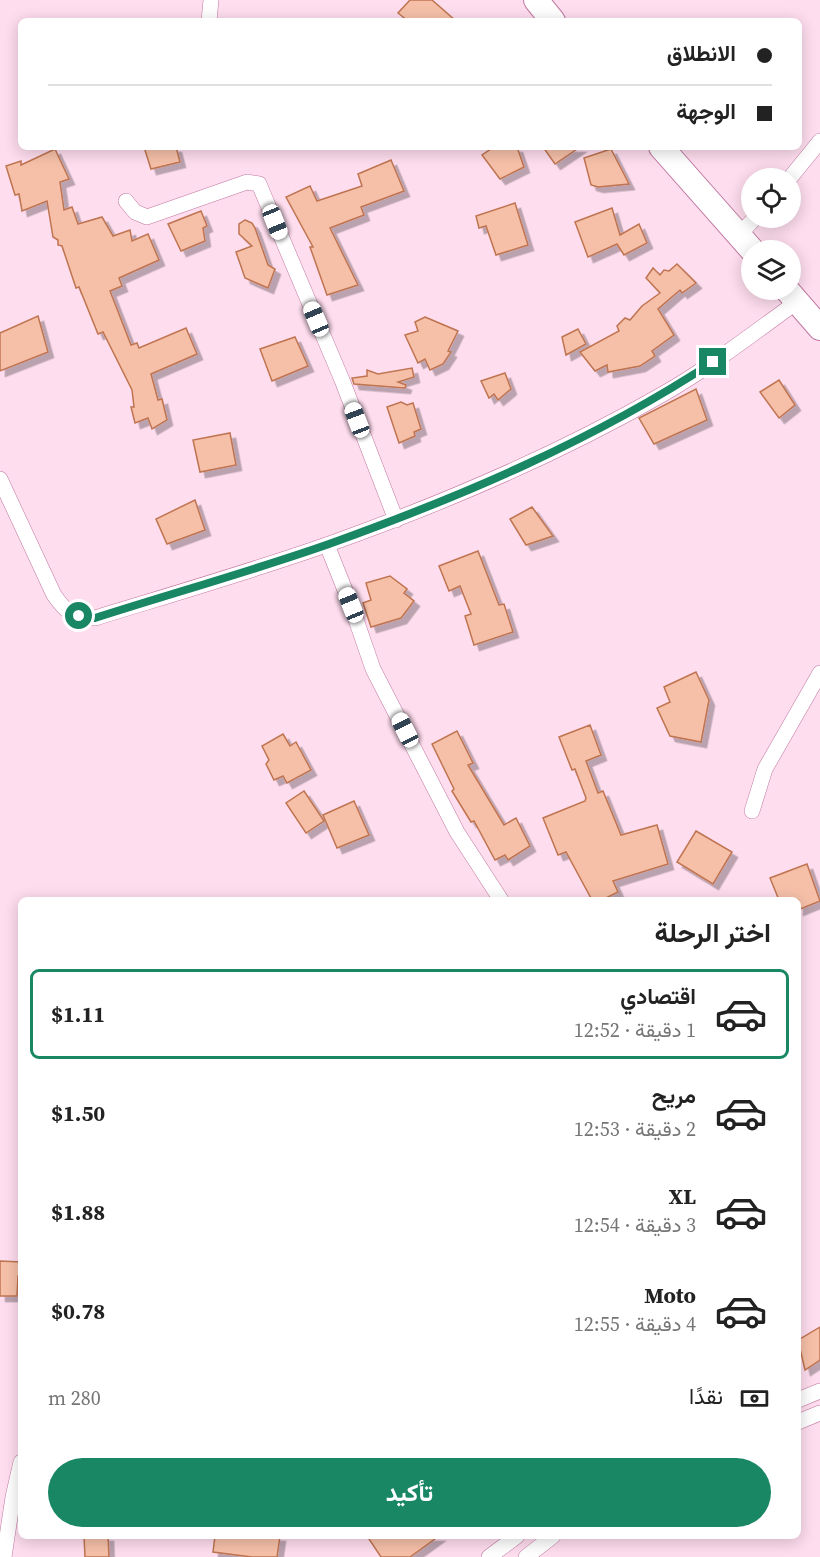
<!DOCTYPE html>
<html lang="ar">
<head>
<meta charset="utf-8">
<style>
	:root { --surface:#fff; --page:#f6f6f6; --text:#222; --muted:#767676; --line:#e0e0e0; --accent:#198664 }
	body { margin:0; font-family:"Source Serif 4",Vazirmatn,serif; background:var(--page); color:var(--text); direction:rtl; height:100vh; display:flex; flex-direction:column; font-size:22px; white-space:nowrap }
	* { box-sizing:border-box; margin:0 }
	p { font-size:20px; color:var(--muted) }
	.icon { flex:none; width:33px; height:33px; fill:none; stroke:currentColor; stroke-width:2; stroke-linecap:round; stroke-linejoin:round }
	.map { position:relative; flex:1; overflow:hidden; direction:ltr }
	.side { position:absolute; left:18px; top:897px; width:783px; height:642px; display:flex; flex-direction:column; background:var(--surface); border-radius:9px; box-shadow:0 3px 15px #0003; direction:rtl }
	.side>* { flex:none }
	.hud { position:absolute; left:18px; top:18px; width:784px; height:132px; border-radius:9px; box-shadow:0 3px 15px #0003; direction:rtl; display:grid; align-content:center; height:132px; padding:0 30px; background:var(--surface) }
	.tools { position:absolute; left:741px; top:168px; display:grid; gap:12px }
	.tools a { display:grid; place-items:center; width:60px; height:60px; border-radius:50%; background:var(--surface); box-shadow:0 3px 15px #0003; font-size:30px }
	.end { position:absolute; width:27px; height:27px; margin:-14px; border:8px solid #198664; background:#fff; box-shadow:0 0 0 3px #fff }
	.from { border-radius:50% }
	.car { position:absolute; width:18px; height:36px; margin:-18px -9px; border-radius:8px; box-shadow:0 0 4px 2px #0007; background:linear-gradient(#fff 24%,#345 0 40%,#fff 0 76%,#345 0 86%,#fff 0) }
	.hud b { display:flex; align-items:center; gap:21px; height:57px; font-size:22px }
	.hud b+b { border-top:2px solid var(--line) }
	.hud i { width:15px; height:15px; background:var(--text) }
	ul { padding:0; list-style:none }
	li { display:flex; align-items:center; gap:18px; height:90px; margin:0 12px 9px; padding:0 18px; border:3px solid transparent; border-radius:9px }
	li div { flex:1 }
	li b { display:block; font-size:22px }
	li em { font-style:normal; font-weight:700 }
	li.current { border-color:var(--accent) }
	li>.icon { width:54px; height:54px; stroke-width:1.5 }
	h2 { padding:0 30px; font-size:27px; line-height:72px }
	.pay { display:flex; align-items:center; gap:15px; height:66px; padding:0 30px; font-size:22px }
	.pay p { margin-inline-start:auto }
	.button { display:flex; gap:12px; margin-top:auto; padding:12px 30px }
	.button a { flex:1; height:69px; border-radius:36px; background:var(--accent); color:#fff; font-size:24px; font-weight:700; line-height:69px; text-align:center }
	.map>svg:first-child { display:block }
</style>
</head>
<body>
<div class="map">
<svg width="820" height="1557" viewBox="0 0 820 1557">
	<defs>
		<filter id="shadow"><feDropShadow dx="5.5" dy="5.5" stdDeviation="0" flood-color="#0004"/></filter>
	</defs>
	<rect width="100%" height="100%" fill="#feddee"/>
	<!-- building -->
	<g fill="#f6c0a8" stroke="#bf7451" stroke-width="1.5" filter="url(#shadow)">
		<polygon points="410,0 432,0 456,21 408,21 398,13"/>
		<polygon points="144,147 176,147 180,162 151,169"/>
		<polygon points="494,147 517,147 524,167 500,179 482,155"/>
		<polygon points="543,147 580,147 555,164"/>
		<polygon points="55,149 69,179 60,182 64,210 72,207 78,224 102,217 113,236 130,230 132,241 148,234 159,260 119,278 122,286 110,291 131,345 137,343 139,348 186,328 197,354 151,374 158,400 162,399 167,420 152,429 148,418 135,423 131,407 134,407 132,390 103,332 98,334 79,287 76,288 62,246 58,245 58,240 53,237 47,201 22,211 19,194 15,195 6,166 21,161 21,165"/>
		<polygon points="611,149 629,184 598,187 591,185 584,158"/>
		<polygon points="391,160 404,191 361,207 364,215 330,228 358,285 327,295 310,247 313,247 286,197 310,186 317,201 362,186 358,174"/>
		<polygon points="515,203 528,245 496,255 486,226 479,228 476,216"/>
		<polygon points="612,208 620,235 639,224 647,243 624,255 617,244 588,257 575,222"/>
		<polygon points="201,211 207,226 203,228 205,241 181,251 168,224"/>
		<polygon points="245,220 252,223 255,228 268,265 275,269 268,288 245,278 236,252 252,246 239,234 239,224"/>
		<polygon points="677,264 696,283 682,293 680,290 658,309 674,335 652,351 655,356 640,366 608,372 607,365 595,371 580,352 619,331 617,326 625,318 630,320 642,306 660,293 646,278 653,268 660,275 664,270 669,271"/>
		<polygon points="38,316 48,352 0,371 0,333"/>
		<polygon points="425,317 458,331 448,351 451,352 443,364 430,370 425,359 418,363 405,335 418,331 415,322"/>
		<polygon points="578,329 586,344 566,355 562,337"/>
		<polygon points="295,337 308,366 272,381 260,349"/>
		<polygon points="412,368 414,377 398,382 406,385 405,388 354,384 352,378 367,376 367,370 378,374"/>
		<polygon points="505,373 511,389 498,400 494,394 489,398 481,381"/>
		<polygon points="779,380 795,405 779,418 760,392"/>
		<polygon points="696,389 707,420 654,444 639,418"/>
		<polygon points="401,402 407,405 413,403 421,429 414,432 415,436 399,443 387,407"/>
		<polygon points="230,433 236,465 200,472 193,440"/>
		<polygon points="195,500 205,530 167,544 156,519"/>
		<polygon points="532,507 553,536 526,545 510,519"/>
		<polygon points="478,551 499,605 504,604 513,632 474,645 465,616 471,614 460,586 449,591 439,566"/>
		<polygon points="390,576 407,589 404,593 414,601 401,618 371,627 363,603 371,600 366,583"/>
		<polygon points="696,672 709,700 701,742 670,736 657,708 670,702 664,687"/>
		<polygon points="590,725 601,755 586,761 598,793 603,791 621,835 657,825 668,864 613,881 618,892 602,900 592,900 566,852 558,855 543,818 585,801 586,798 575,769 572,770 559,737"/>
		<polygon points="457,731 473,763 468,765 504,825 516,818 530,846 508,860 505,855 495,860 474,821 471,822 452,791 454,789 432,744"/>
		<polygon points="283,734 290,746 296,742 311,770 287,783 283,776 274,780 266,764 269,760 262,746"/>
		<polygon points="304,791 324,821 306,833 286,803"/>
		<polygon points="354,801 369,835 337,848 323,815"/>
		<polygon points="696,831 732,852 713,884 677,862"/>
		<polygon points="807,864 820,901 798,910 798,900 779,900 770,878"/>
		<polygon points="0,1261 21,1262 21,1276 18,1276 17,1296 0,1296"/>
		<polygon points="820,1327 820,1360 805,1370 798,1340"/>
		<polygon points="84,1536 108,1536 109,1557 85,1557"/>
		<polygon points="215,1536 280,1536 277,1557 252,1557 213,1552"/>
		<polygon points="367,1536 439,1536 410,1557 381,1557"/>
	</g>
	<g fill="none" stroke-linecap="round" stroke-linejoin="round">
		<!-- street casing -->
		<g stroke="#c177a1" stroke-width="16">
			<g id="street">
				<polyline points="209,21 211,0"/>
				<polyline points="790,178 820,141"/>
				<polyline points="126,201 135,212 147,217 247,182 259,184 342,380 396,520"/>
				<polyline points="738,236 755,218"/>
				<path d="M0,479L54,595C68,615 71,615 95,618C173,594 252,571 329,544C444,503 557,455 663,394C710,367 754,333 798,301"/>
				<polyline points="327,545 351,605 373,669 457,832 501,900"/>
				<polyline points="752,811 765,769 820,673"/>
				<polyline points="798,1400 820,1391"/>
				<polyline points="798,1422 820,1413"/>
				<polyline points="4,1557 13,1497 21,1462"/>
				<polyline points="489,1557 517,1536"/>
				<polyline points="526,1557 553,1536"/>
			</g>
		</g>
		<!-- primary casing -->
		<g stroke="#c177a1" stroke-width="26">
			<g id="primary">
				<polyline points="536,0 553,21"/>
				<polyline points="661,147 752,250"/>
				<polyline points="787,290 820,328"/>
			</g>
		</g>
		<!-- street -->
		<use href="#street" stroke="#fff" stroke-width="15"/>
		<!-- primary -->
		<use href="#primary" stroke="#fff" stroke-width="24"/>
	</g>
	<g fill="none" stroke-linecap="round" stroke-linejoin="round">
		<!-- route -->
		<path stroke="#198664" stroke-width="8" d="M79,616L95,618C173,593 252,571 329,544C463,496 594,440 713,362"/>
	</g>
</svg>
<div class="tools">
<a><svg class="icon" aria-label="locate" viewBox="0 0 24 24"><circle cx="12" cy="12" r="6"/><path d="M12 2v4M12 18v4M2 12h4M18 12h4"/></svg></a>
<a><svg class="icon" aria-label="layers" viewBox="0 0 24 24"><path d="M12 4l9 5-9 5-9-5zM3 14l9 5 9-5"/></svg></a>
</div>
<i class="end from" style="left:79px;top:616px"></i>
<i class="end" style="left:713px;top:362px"></i>
<i class="car" style="left:275px;top:222px;rotate:158deg"></i>
<i class="car" style="left:316px;top:319px;rotate:337deg"></i>
<i class="car" style="left:357px;top:420px;rotate:339deg"></i>
<i class="car" style="left:351px;top:605px;rotate:338deg"></i>
<i class="car" style="left:405px;top:730px;rotate:333deg"></i>
<div class="hud">
<b><i class="from"></i>الانطلاق</b>
<b><i></i>الوجهة</b>
</div>
<section class="side">
<h2>اختر الرحلة</h2>
<ul>
<li class="current"><svg class="icon" aria-label="car" viewBox="0 0 24 24"><path d="M5 17H2v-5l4-1 3-4h7l3 4 3 1v5h-3M9 17h6M6 11h13"/><circle cx="7" cy="17" r="2"/><circle cx="17" cy="17" r="2"/></svg><div><b>اقتصادي</b><p>1 دقيقة · 12:52</p></div><em>$1.11</em></li>
<li><svg class="icon" aria-label="car" viewBox="0 0 24 24"><path d="M5 17H2v-5l4-1 3-4h7l3 4 3 1v5h-3M9 17h6M6 11h13"/><circle cx="7" cy="17" r="2"/><circle cx="17" cy="17" r="2"/></svg><div><b>مريح</b><p>2 دقيقة · 12:53</p></div><em>$1.50</em></li>
<li><svg class="icon" aria-label="car" viewBox="0 0 24 24"><path d="M5 17H2v-5l4-1 3-4h7l3 4 3 1v5h-3M9 17h6M6 11h13"/><circle cx="7" cy="17" r="2"/><circle cx="17" cy="17" r="2"/></svg><div><b>XL</b><p>3 دقيقة · 12:54</p></div><em>$1.88</em></li>
<li><svg class="icon" aria-label="car" viewBox="0 0 24 24"><path d="M5 17H2v-5l4-1 3-4h7l3 4 3 1v5h-3M9 17h6M6 11h13"/><circle cx="7" cy="17" r="2"/><circle cx="17" cy="17" r="2"/></svg><div><b>Moto</b><p>4 دقيقة · 12:55</p></div><em>$0.78</em></li>
</ul>
<div class="pay"><svg class="icon" aria-label="cash" viewBox="0 0 24 24"><path d="M3 7h18v10H3z"/><circle cx="12" cy="12" r="2"/></svg>نقدًا<p>280 m</p></div>
<div class="button"><a>تأكيد</a></div>
</section>
</div>
</body>
</html>
